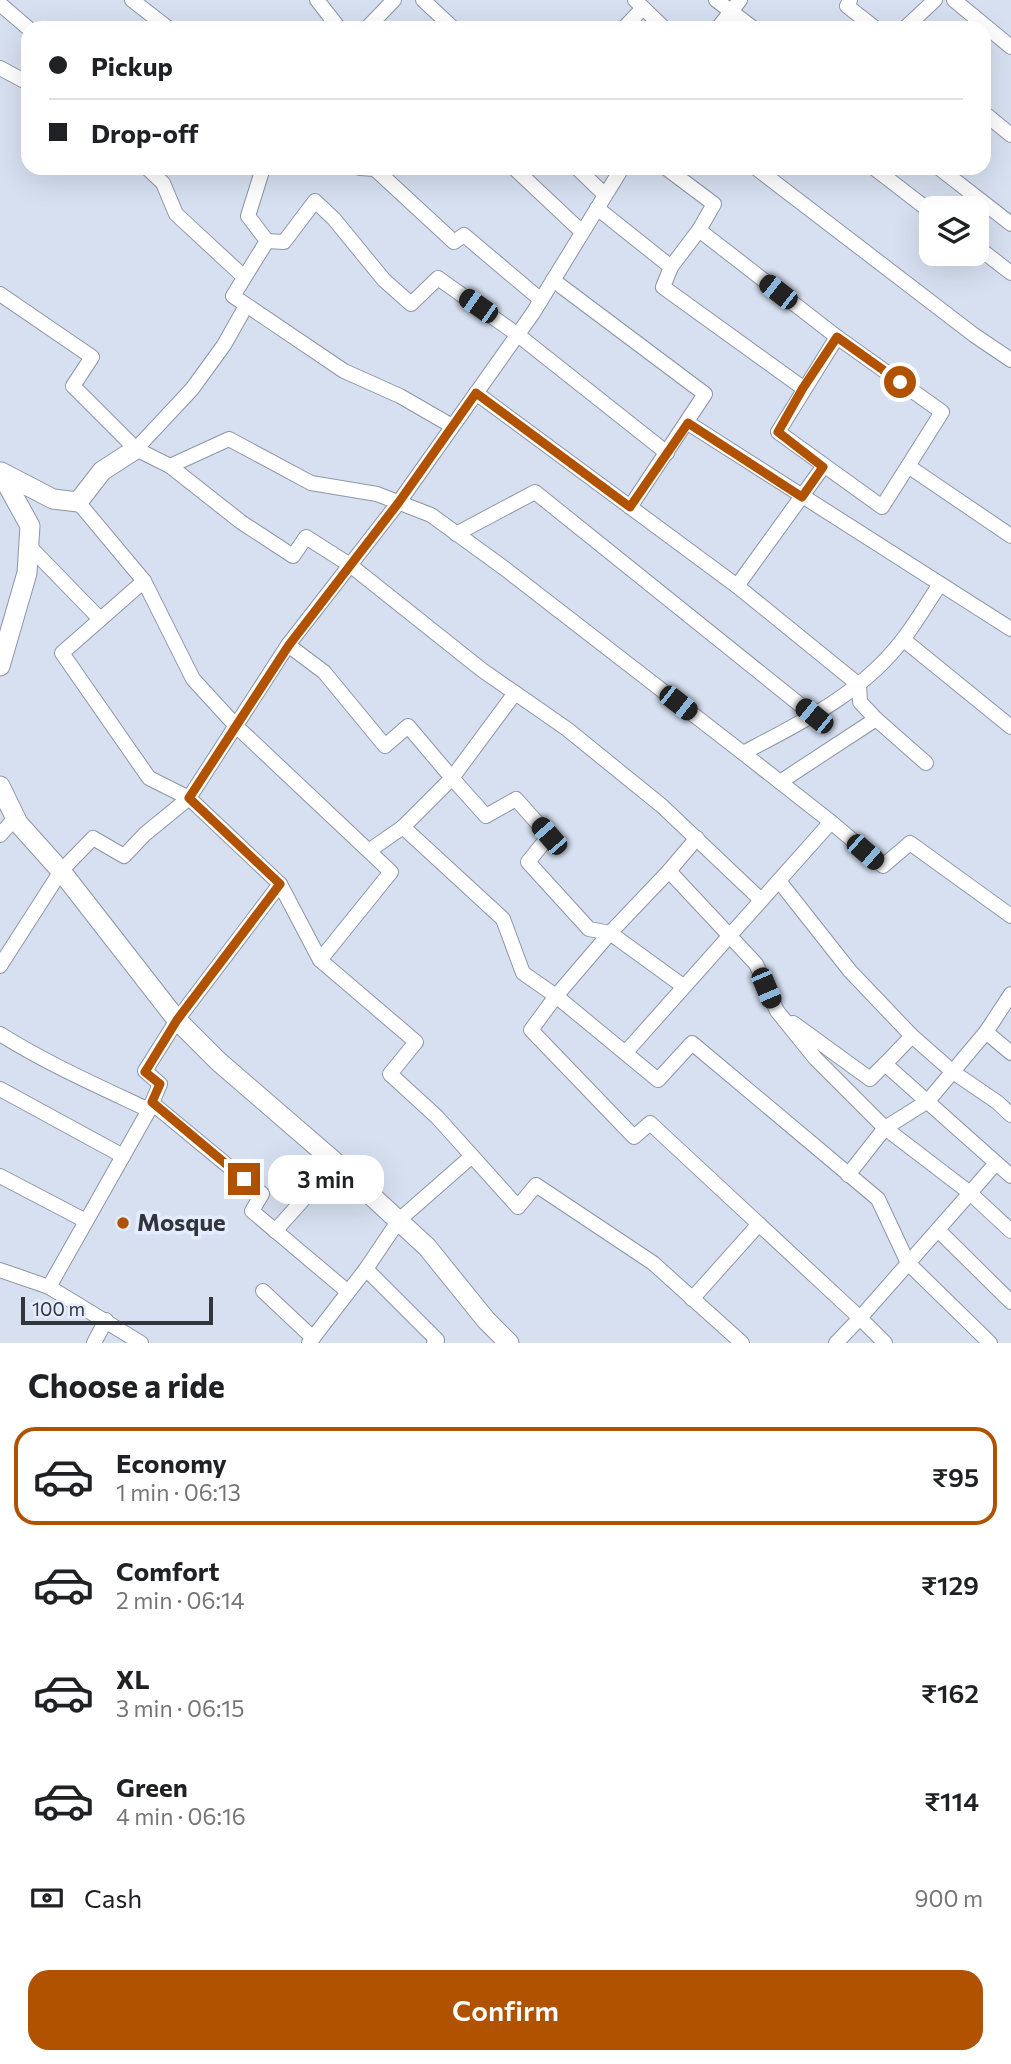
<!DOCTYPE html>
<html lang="en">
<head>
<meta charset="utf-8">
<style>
	:root { --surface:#fff; --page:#f2f2f2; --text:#202124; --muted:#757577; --line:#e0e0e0; --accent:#b05200 }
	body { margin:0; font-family:Commissioner,sans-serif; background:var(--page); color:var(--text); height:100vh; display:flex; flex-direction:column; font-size:26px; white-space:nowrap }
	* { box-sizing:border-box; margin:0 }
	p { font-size:23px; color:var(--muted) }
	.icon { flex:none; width:38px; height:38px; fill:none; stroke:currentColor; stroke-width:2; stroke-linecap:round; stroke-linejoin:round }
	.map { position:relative; height:1343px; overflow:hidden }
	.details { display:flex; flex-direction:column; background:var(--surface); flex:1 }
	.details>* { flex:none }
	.guide { position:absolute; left:21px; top:21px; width:970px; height:154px; border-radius:21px; box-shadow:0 7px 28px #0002; display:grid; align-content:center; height:154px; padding:0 28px; background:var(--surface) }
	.fabs { position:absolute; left:919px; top:196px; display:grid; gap:14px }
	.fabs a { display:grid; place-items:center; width:70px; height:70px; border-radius:14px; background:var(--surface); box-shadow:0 7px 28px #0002; font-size:35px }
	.scale { position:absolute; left:21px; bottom:18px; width:192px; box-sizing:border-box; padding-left:7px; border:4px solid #32353c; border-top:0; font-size:19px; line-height:24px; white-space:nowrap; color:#32353c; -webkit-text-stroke:5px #e4edff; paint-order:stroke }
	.end { position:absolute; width:32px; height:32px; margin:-16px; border:9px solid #b05200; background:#fff; box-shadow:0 0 0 4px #fff }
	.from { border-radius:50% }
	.bubble { position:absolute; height:49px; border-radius:21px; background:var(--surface); box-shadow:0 7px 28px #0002; font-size:23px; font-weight:600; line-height:49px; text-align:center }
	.car { position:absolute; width:21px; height:42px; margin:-21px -10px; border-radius:9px; box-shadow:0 0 5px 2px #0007; background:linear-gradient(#222 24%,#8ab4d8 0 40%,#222 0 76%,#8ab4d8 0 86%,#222 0) }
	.guide b { display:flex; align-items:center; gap:24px; height:66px; font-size:26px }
	.guide b+b { border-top:2px solid var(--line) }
	.guide i { width:18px; height:18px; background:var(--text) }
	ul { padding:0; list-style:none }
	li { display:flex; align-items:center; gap:21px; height:98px; margin:0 14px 10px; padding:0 14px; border:4px solid transparent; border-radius:21px }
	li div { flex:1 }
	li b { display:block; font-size:26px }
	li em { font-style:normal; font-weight:600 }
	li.on { border-color:var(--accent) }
	li>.icon { width:63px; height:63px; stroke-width:1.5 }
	h2 { padding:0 28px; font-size:32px; line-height:84px }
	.pay { display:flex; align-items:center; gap:18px; height:77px; padding:0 28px; font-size:26px }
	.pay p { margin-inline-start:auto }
	.action { display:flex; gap:14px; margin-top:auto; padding:14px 28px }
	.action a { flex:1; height:80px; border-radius:21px; background:var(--accent); color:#fff; font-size:28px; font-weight:600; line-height:80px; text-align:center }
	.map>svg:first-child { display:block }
</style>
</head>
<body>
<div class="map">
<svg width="1011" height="1343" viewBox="0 0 1011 1343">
	<rect width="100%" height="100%" fill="#d7e0f1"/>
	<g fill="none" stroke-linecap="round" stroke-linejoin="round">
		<!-- street casing -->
		<g stroke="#8d95a6" stroke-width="16">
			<g id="street">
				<polyline points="132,0 168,28"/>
				<polyline points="317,0 339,28"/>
				<polyline points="423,0 453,28"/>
				<polyline points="635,0 664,28"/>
				<polyline points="716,0 753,28"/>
				<polyline points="850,0 847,6 875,28"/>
				<polyline points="954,0 1011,47"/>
				<polyline points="0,4 28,28"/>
				<polyline points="367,28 394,0"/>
				<polyline points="624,28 643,8"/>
				<polyline points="718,28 740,0"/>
				<polyline points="905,28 935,0"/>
				<polyline points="0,68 28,83"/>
				<polyline points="984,113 1011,135"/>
				<polyline points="147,168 163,183 176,214 244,277"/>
				<polyline points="263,168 248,216 267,241 233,296 344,371 400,396 452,426"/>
				<polyline points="360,168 375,169 454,242 464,235 541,300"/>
				<polyline points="514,168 582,232"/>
				<polyline points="577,168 604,194"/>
				<polyline points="666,168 714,204 699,230 837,337 942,412 908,466 1011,536"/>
				<polyline points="756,168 974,335 1011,360"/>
				<polyline points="874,168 931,212"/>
				<polyline points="939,168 1011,224"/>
				<polyline points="597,208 671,267 699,230"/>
				<polyline points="267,241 284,242 315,201 334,219 384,280 411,304 438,278 518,335 667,453"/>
				<polyline points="976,246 1011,273"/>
				<polyline points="671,267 663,287 803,388"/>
				<polyline points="553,280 705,394 630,507"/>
				<polyline points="0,294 92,357 73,386 136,449 170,466 229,439 311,483 377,494 431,515 504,568 743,753 831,822 883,866 910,843 1011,916"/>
				<polyline points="837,337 778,432 882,507 908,466"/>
				<polyline points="476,393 737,586 859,685 860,702 876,719 926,763"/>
				<polyline points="688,423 1011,629"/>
				<polyline points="136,449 192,389 224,345 246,306"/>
				<polyline points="170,466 241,522 293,556 306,537 350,565 482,670 567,729 662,806 761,900"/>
				<polyline points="78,502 144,581 62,653 149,778 189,798 288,645 399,502 533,313 622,168"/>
				<polyline points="456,534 535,492 814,716"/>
				<polyline points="29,546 100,619"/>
				<polyline points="144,581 193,679 236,726 391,872 320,960"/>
				<polyline points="737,586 823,467"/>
				<polyline points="904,640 1011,727"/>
				<polyline points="288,645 324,672 385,746 408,726 452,778 403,827 503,919 523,973 556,996 531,1030 634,1137 650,1123 860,1318 836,1343"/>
				<polyline points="515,693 452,778 486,816 516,799 549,836 528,862 589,929 610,933 669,871 756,964 777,1011 815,1058 885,1128 970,1193 860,1318 885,1343"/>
				<path d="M743,753C802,722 863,693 904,638C917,621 928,602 940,584"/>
				<polyline points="780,782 876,719"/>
				<polyline points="0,835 15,818"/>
				<polyline points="370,850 403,827"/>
				<polyline points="669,871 697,838"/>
				<polyline points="779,881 850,971 912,1036 953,1072 997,1102 1011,1115"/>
				<polyline points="280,884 320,960 416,1042 390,1074 437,1117 518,1207 536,1185 653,1263 742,1343"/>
				<path d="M0,966L61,871L93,838L124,856L145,834L189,798L280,884L177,1020L145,1071L160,1084L149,1110C98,1086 48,1064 0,1034"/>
				<polyline points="683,986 610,933 556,996 658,1080 692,1043 878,1199 908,1263 990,1343"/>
				<polyline points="793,1023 870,1079 885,1064 1011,1176"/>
				<polyline points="986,1032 1011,1053"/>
				<polyline points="626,1052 831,822"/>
				<polyline points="885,1064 912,1036"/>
				<polyline points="0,1089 123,1156"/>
				<polyline points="152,1103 262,1194 252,1211 348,1292"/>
				<polyline points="996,1163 970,1193 1011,1231"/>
				<polyline points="848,1175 885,1128 928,1101 986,1032 1011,994"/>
				<polyline points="0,1176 86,1221"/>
				<polyline points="938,1230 1011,1302"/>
				<polyline points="275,1231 336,1163"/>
				<polyline points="366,1269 437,1340 434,1343"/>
				<polyline points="0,1270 49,1287 141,1343"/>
				<polyline points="49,1287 149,1110"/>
				<polyline points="263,1291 313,1338"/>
				<polyline points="692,1299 759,1224"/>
				<polyline points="94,1343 106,1320"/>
				<polyline points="309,1343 366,1269 399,1220 472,1156"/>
			</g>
		</g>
		<!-- secondary casing -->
		<g stroke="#8d95a6" stroke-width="21">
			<g id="secondary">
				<polyline points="1,472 53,499 78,502 102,471 136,449"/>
				<polyline points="0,666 27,573 30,526 2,475"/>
				<polyline points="0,786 18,823 61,871 177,1020 218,1061 336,1163 427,1247 486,1320 509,1343"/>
			</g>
		</g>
		<!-- street -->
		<use href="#street" stroke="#fff" stroke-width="14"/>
		<!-- secondary -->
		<use href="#secondary" stroke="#fff" stroke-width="19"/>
	</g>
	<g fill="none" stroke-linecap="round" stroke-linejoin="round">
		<!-- route -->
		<polyline stroke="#b05200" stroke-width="9" points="244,1179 152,1102 160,1084 145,1072 177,1020 280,884 189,798 289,645 399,502 476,393 630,507 688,423 802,497 823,467 778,432 803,388 837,337 900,382"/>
	</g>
	<!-- markers -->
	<circle fill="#b05200" stroke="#e4edff" stroke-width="2.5" cx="123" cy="1223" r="7"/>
	<g text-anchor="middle" stroke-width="7" stroke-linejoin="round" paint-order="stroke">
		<!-- poi labels -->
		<g font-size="24" font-weight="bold" fill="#32353c" stroke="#e4edff" text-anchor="start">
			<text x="137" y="1231">Mosque</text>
		</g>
	</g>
</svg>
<div class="fabs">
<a><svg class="icon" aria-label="layers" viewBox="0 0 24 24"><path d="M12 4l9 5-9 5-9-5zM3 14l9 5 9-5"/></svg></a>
</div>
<div class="scale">100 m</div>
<i class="end from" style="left:900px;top:382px"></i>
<i class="end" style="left:244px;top:1179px"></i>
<div class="bubble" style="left:268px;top:1155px;width:116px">3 min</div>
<i class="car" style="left:778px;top:292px;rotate:308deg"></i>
<i class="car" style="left:478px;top:306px;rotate:305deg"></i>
<i class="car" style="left:678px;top:703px;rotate:128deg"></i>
<i class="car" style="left:814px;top:716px;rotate:309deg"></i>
<i class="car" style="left:549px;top:836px;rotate:319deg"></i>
<i class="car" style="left:865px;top:852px;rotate:131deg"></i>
<i class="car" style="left:766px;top:988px;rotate:157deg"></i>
<div class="guide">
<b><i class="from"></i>Pickup</b>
<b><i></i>Drop-off</b>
</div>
</div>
<section class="details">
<h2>Choose a ride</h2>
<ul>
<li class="on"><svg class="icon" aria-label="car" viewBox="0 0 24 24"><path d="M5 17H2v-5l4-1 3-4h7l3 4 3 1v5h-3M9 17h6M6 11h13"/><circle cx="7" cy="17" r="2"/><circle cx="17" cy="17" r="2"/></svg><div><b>Economy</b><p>1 min · 06:13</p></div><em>₹95</em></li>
<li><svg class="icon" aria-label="car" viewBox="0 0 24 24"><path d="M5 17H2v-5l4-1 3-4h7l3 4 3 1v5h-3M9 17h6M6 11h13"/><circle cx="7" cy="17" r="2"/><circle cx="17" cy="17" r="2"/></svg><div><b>Comfort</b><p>2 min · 06:14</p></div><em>₹129</em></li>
<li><svg class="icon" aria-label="car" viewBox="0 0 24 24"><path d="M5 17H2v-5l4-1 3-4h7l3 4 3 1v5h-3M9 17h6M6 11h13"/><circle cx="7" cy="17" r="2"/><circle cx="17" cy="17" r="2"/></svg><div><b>XL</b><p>3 min · 06:15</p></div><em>₹162</em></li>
<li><svg class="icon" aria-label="car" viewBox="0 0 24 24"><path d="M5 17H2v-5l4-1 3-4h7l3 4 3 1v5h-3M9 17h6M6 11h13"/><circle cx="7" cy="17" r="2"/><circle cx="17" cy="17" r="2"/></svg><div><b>Green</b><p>4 min · 06:16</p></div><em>₹114</em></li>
</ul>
<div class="pay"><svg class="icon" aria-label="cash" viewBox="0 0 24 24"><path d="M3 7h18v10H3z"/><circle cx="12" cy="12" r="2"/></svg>Cash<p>900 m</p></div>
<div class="action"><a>Confirm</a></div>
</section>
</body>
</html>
